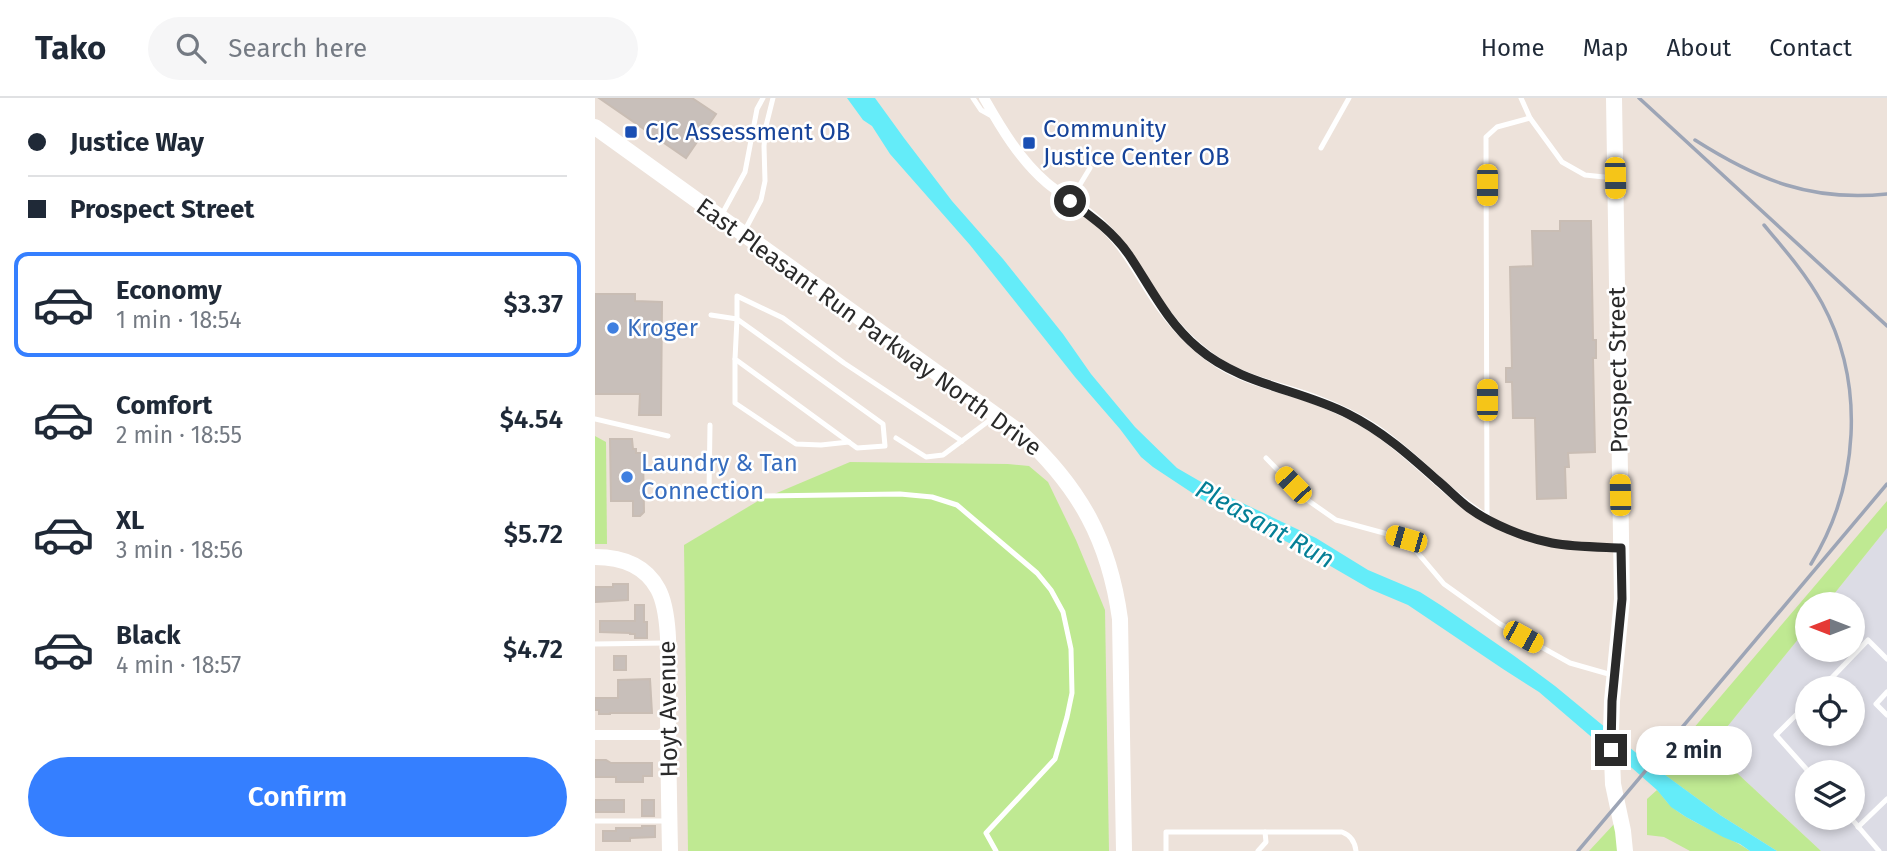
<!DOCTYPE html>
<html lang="en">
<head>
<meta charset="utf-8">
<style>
	:root { --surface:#fff; --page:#f6f6f7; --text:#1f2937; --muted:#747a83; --line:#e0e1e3; --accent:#357fff }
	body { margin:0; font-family:"Fira Sans",sans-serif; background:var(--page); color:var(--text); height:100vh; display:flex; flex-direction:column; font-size:26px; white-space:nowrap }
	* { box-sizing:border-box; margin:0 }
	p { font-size:23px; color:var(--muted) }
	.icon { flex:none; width:38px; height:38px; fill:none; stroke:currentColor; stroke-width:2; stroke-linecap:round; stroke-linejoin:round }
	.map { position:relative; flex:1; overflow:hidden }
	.panel { display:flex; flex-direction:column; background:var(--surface); width:595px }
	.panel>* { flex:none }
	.hud { display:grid; align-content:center; height:154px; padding:0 28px; background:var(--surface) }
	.needle { width:46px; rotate:270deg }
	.buttons { position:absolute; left:1200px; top:494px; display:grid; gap:14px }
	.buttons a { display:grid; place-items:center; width:70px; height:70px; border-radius:50%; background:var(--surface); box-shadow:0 4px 10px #0003; font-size:35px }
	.end { position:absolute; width:32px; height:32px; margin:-16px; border:9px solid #2a2a2a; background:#fff; box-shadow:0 0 0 4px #fff }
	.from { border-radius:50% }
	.bubble { position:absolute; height:49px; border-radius:24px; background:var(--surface); box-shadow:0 4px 10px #0003; font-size:23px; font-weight:600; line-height:49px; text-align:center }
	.car { position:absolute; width:21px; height:42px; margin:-21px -10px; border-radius:9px; box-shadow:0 0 5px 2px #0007; background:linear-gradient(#f5c518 24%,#345 0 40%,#f5c518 0 76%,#345 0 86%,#f5c518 0) }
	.hud b { display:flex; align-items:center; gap:24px; height:66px; font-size:26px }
	.hud b+b { border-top:2px solid var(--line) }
	.hud i { width:18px; height:18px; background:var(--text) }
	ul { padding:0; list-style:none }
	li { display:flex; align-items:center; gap:21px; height:105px; margin:0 14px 10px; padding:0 14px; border:4px solid transparent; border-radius:14px }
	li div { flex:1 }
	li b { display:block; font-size:26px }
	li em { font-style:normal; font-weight:600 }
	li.selected { border-color:var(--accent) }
	li>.icon { width:63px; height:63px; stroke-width:1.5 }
	.action { display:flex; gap:14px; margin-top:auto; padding:14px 28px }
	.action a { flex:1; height:80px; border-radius:42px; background:var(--accent); color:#fff; font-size:28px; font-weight:600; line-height:80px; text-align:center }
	header { display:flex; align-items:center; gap:42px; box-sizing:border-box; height:98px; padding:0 35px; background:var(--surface); border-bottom:2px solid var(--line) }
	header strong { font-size:33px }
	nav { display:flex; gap:38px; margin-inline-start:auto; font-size:24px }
	.search { width:490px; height:63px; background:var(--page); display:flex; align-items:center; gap:18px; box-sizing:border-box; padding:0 24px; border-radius:38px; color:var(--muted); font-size:26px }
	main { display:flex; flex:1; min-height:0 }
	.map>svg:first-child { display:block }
</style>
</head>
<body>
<header>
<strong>Tako</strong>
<div class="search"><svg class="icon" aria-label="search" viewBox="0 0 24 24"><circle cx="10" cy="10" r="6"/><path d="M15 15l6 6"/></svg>Search here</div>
<nav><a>Home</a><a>Map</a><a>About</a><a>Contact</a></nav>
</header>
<main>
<section class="panel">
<div class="hud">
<b><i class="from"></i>Justice Way</b>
<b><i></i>Prospect Street</b>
</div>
<ul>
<li class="selected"><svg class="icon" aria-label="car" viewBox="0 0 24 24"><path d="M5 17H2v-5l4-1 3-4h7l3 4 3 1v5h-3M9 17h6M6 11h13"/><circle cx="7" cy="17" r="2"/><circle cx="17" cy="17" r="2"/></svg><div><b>Economy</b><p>1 min · 18:54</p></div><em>$3.37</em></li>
<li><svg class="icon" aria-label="car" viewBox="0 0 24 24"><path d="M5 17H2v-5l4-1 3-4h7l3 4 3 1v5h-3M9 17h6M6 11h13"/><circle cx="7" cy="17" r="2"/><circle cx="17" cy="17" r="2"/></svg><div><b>Comfort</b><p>2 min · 18:55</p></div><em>$4.54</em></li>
<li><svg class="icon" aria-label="car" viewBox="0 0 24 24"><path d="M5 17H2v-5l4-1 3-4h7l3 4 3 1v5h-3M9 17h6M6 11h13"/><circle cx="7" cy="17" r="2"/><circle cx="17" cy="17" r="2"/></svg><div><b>XL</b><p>3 min · 18:56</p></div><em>$5.72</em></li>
<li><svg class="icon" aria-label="car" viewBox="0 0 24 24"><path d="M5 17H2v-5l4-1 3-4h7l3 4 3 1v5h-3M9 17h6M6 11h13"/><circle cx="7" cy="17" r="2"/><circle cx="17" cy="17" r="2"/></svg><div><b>Black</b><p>4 min · 18:57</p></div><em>$4.72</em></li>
</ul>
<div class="action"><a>Confirm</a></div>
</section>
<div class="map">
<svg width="1292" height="753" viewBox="0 0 1292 753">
	<rect width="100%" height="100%" fill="#ede2da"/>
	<!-- industrial -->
	<path fill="#dcdce5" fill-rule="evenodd" d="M1292,430V753H1226L1115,650L1213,529V551H1258V506H1231ZM1213,590H1258V635H1213ZM1213,674H1258V719H1213Z"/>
	<!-- green -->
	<g fill="#bfe992">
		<polygon points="0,338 11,344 12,446 0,446"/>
		<polygon points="255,364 413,366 434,368 453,384 481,442 510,512 514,753 93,753 89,447 163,403"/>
		<polygon points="1292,403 1292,430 1231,506 1213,506 1213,529 1115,650 1226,753 1182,753 1125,717 1063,672"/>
		<path d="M1062,692C1067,697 1071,704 1077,709C1100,728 1131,736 1155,753H1095L1069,739L1052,737V701Z"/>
		<polygon points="1020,725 1024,748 1022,753 994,753"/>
	</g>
	<!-- water -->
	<polygon fill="#64ecf9" points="252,0 280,0 309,40 357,103 408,161 468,236 496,276 540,329 582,370 620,392 721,440 773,472 825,494 847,508 918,557 960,588 1051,663 1125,717 1182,753 1155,753 1145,746 1128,739 1091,719 1076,709 1062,692 1037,670 1000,642 944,594 908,571 813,507 775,491 706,451 654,425 640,420 633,414 620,410 558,369 546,359 525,331 480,279 375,147 295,56 277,28 268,22"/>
	<!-- building -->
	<g fill="#c8bfba" stroke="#c9bdb4" stroke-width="2">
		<polygon points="4,0 97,0 121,16 91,60"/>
		<polygon points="965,123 996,123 998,242 1001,242 1001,260 998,260 1000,354 973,355 974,369 970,369 971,400 942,401 940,320 918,320 917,284 911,284 911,270 917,270 915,169 938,168 937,133 965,133"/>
		<polygon points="0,196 40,196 40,203 67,204 66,317 44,317 45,296 0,296"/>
		<polygon points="15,341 37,341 38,351 41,351 41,355 48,355 49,414 45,418 38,418 38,403 16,403"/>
		<polygon points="18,486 33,486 33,502 0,504 0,489 18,489"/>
		<polygon points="40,507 49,507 49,524 52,524 52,540 40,540 40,536 35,536 35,535 5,534 5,523 40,523"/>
		<rect x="19" y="558" width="12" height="14"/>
		<polygon points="55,581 57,615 15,615 15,616 4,616 4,612 0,612 0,600 23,600 23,582"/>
		<polygon points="0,662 11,662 16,665 57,665 57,678 48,678 48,684 21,684 21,679 0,679"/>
		<rect x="0" y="702" width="29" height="12"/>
		<rect x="47" y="702" width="12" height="16"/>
		<polygon points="47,728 60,728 60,739 35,740 35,743 8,743 8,733 21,733 21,730 47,730"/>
	</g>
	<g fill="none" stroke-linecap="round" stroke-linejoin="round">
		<!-- lane -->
		<g stroke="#fff" stroke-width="5">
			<polyline points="378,0 386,12 395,17"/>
			<polyline points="926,0 935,20"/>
			<polyline points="726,50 754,0"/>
			<polyline points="1019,80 990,77 967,64 935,20 902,29 891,39 892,421 905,428 957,445 1023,450"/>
			<polyline points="475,103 495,70"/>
			<polyline points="126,118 150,74 162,11 168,0"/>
			<polyline points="150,132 166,102 170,83 169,48 171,28 178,0"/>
			<polyline points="116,217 142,221 142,198 188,220 249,265 367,343"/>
			<polygon points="142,221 288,326 290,348 262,350 140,261"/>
			<polyline points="140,261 140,305 201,346 226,347 254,344"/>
			<polyline points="0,321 73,338"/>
			<polyline points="115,327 114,394 168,398 305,396 337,399 362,407 442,475 456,492 468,514 476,551 477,595 472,619 460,661 391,735 401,753"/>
			<polyline points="301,340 331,359 348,357 399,319"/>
			<polyline points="671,360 711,401 741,422 811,441 849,486 905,526 975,565 1017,577"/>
			<polyline points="0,546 70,545"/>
			<polyline points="1227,590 1273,542 1292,561"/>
			<polyline points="1292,594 1281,606 1292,617"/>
			<polyline points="1213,605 1181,637 1214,674"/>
			<polyline points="1255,719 1284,753"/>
			<polyline points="0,723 74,723"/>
			<polyline points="1263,729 1292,701"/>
			<path d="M571,753V734H747C755,737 760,744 761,753"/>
			<polyline points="663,753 671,744 670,734"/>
		</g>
		<!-- street -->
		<g stroke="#fff" stroke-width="10">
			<path d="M389,0C406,30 425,62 452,85C470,100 494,112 510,130C531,150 543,175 559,199C577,226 597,248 625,266C654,284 687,289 719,301C740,309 762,319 780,331C820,358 851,396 892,421"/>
			<polyline points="0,637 73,637"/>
		</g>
		<!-- secondary -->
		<g stroke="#fff" stroke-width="16">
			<polyline points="1019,0 1027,501 1017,603 1016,633 1018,686 1028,733 1030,753"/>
			<path d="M0,29L427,336C485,390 514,442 525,521L529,753"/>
			<path d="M0,459C26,459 50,467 63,491C77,517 73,572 73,603C73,653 74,703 75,753"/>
		</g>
		<!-- rail -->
		<g stroke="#9da5b6" stroke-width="3.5">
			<polyline points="1044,0 1292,228"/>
			<path d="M1100,42C1163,82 1216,104 1292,96"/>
			<path d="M1169,127C1190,152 1211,176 1227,205C1271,286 1264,388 1216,466"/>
			<polyline points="983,753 1292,386"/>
		</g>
	</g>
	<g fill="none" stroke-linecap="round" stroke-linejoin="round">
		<!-- route -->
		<path stroke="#2a2a2a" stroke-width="9" d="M475,103C497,119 518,134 534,157C556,190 572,224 603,250C646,287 704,291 753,316C787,333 814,357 842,382C853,391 863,402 874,410C896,426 930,440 957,445C979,449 1004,449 1026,450L1027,501L1017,603L1016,652"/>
	</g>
	<!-- markers -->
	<g fill="#1a4fb4" stroke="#fff" stroke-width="2.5">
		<rect x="29" y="27" width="14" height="14" rx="3.5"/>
		<rect x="427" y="38" width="14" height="14" rx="3.5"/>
	</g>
	<g fill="#3f7fe0" stroke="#fff" stroke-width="2.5">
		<circle cx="18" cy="230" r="7"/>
		<circle cx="32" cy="379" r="7"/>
	</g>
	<g text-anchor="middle" stroke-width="5" stroke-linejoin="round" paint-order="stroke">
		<!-- transit labels -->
		<g font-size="24" fill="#164399" stroke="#fff" text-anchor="start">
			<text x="448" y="39">Community<tspan x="448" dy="28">Justice Center OB</tspan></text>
			<text x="50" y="42">CJC Assessment OB</text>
		</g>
		<!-- street labels -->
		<g font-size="24" fill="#2a2a2a" stroke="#fff">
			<text transform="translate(274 229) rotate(36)" y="8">East Pleasant Run Parkway North Drive</text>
			<text transform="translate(1023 272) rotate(-91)" y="8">Prospect Street</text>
			<text transform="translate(73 611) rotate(-91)" y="8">Hoyt Avenue</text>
		</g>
		<!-- shop labels -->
		<g font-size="24" fill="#366cbe" stroke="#fff" text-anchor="start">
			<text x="32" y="238">Kroger</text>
			<text x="46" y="373">Laundry &amp; Tan<tspan x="46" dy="28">Connection</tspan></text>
		</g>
		<!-- water labels -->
		<g font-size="26" font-style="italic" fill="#047f96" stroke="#fff">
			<text transform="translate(670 426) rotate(29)" y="9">Pleasant Run</text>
		</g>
	</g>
</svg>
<div class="buttons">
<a><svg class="needle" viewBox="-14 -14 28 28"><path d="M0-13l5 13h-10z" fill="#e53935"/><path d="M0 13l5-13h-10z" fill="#747a83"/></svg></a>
<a><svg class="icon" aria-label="locate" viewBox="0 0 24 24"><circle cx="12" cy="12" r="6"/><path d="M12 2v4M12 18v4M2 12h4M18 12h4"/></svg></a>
<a><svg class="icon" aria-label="layers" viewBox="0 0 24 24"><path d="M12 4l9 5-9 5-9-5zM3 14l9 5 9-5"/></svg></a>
</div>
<i class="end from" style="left:475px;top:103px"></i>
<i class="end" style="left:1016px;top:652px"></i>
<div class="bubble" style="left:1041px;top:628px;width:116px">2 min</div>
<i class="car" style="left:1020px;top:80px;rotate:179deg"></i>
<i class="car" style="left:892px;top:87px;rotate:180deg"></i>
<i class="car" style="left:892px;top:302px;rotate:0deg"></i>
<i class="car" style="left:698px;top:387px;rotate:316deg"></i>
<i class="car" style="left:1025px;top:397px;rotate:359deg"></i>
<i class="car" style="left:811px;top:441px;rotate:286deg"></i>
<i class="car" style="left:928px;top:539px;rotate:119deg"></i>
</div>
</main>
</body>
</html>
